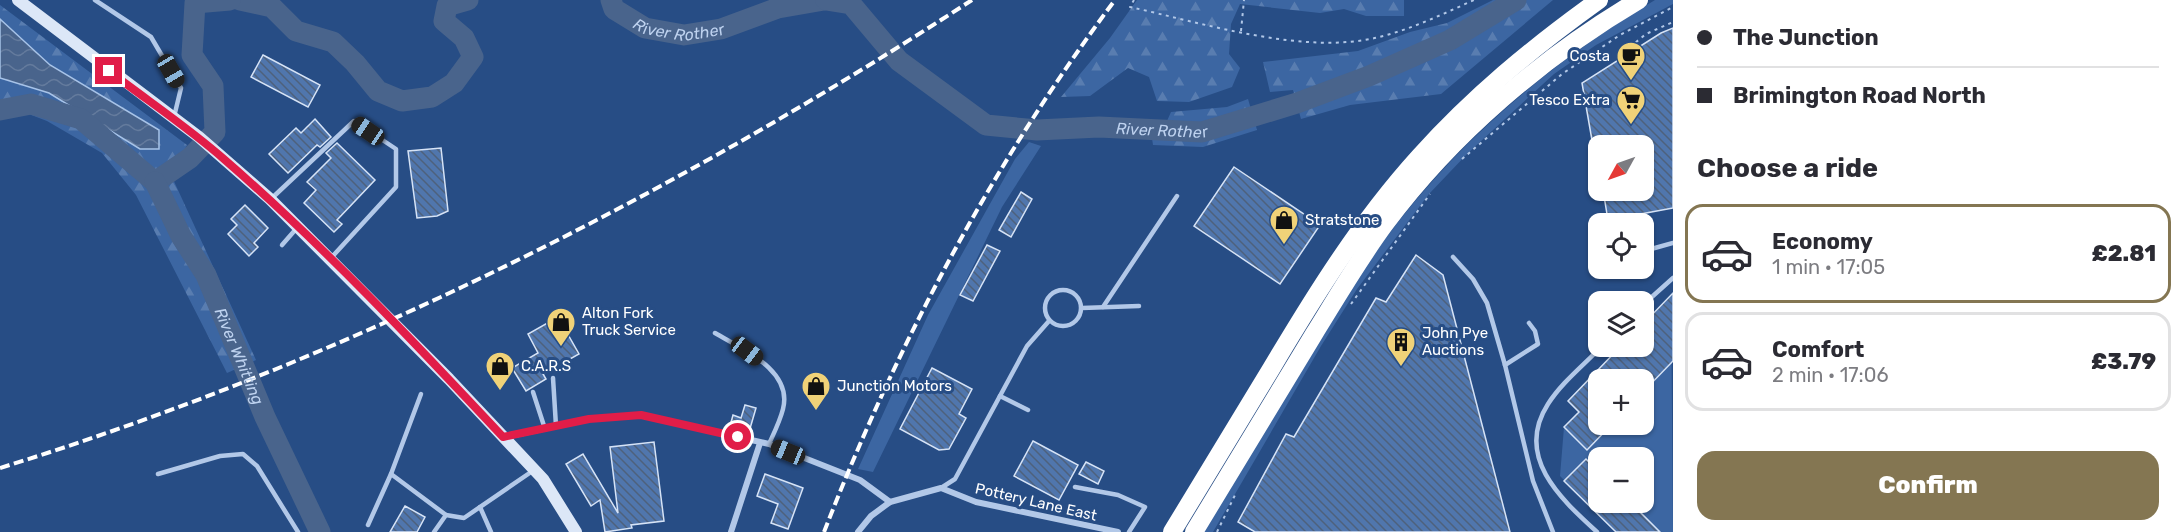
<!DOCTYPE html>
<html lang="en">
<head>
<meta charset="utf-8">
<style>
	:root { --surface:#fff; --page:#f2f2f3; --text:#2b2b33; --muted:#7c7c81; --line:#e1e1e2; --accent:#847652 }
	body { margin:0; font-family:Rubik,sans-serif; background:var(--page); color:var(--text); height:100vh; display:flex; flex-direction:column; font-size:22px; white-space:nowrap }
	* { box-sizing:border-box; margin:0 }
	p { font-size:20px; color:var(--muted) }
	.icon { flex:none; width:33px; height:33px; fill:none; stroke:currentColor; stroke-width:2; stroke-linecap:round; stroke-linejoin:round }
	.map { position:relative; flex:1; overflow:hidden }
	.side { display:flex; flex-direction:column; background:var(--surface); width:510px }
	.side>* { flex:none }
	.top-card { display:grid; align-content:center; height:132px; padding:0 24px; background:var(--surface) }
	.needle { width:39px; rotate:230deg }
	.tools { position:absolute; left:1588px; top:135px; display:grid; gap:12px }
	.tools a { display:grid; place-items:center; width:66px; height:66px; border-radius:12px; background:var(--surface); box-shadow:0 2px 4px #0004; font-size:30px }
	.end { position:absolute; width:27px; height:27px; margin:-14px; border:8px solid #e11d48; background:#fff; box-shadow:0 0 0 3px #fff }
	.from { border-radius:50% }
	.car { position:absolute; width:18px; height:36px; margin:-18px -9px; border-radius:8px; box-shadow:0 0 4px 2px #0007; background:linear-gradient(#222 24%,#8ab4d8 0 40%,#222 0 76%,#8ab4d8 0 86%,#222 0) }
	.top-card b { display:flex; align-items:center; gap:21px; height:57px; font-size:22px }
	.top-card b+b { border-top:2px solid var(--line) }
	.top-card i { width:15px; height:15px; background:var(--text) }
	ul { padding:0; list-style:none }
	li { display:flex; align-items:center; gap:18px; height:99px; margin:0 12px 9px; padding:0 12px; border:3px solid var(--line); border-radius:18px }
	li div { flex:1 }
	li b { display:block; font-size:22px }
	li em { font-style:normal; font-weight:800 }
	li.current { border-color:var(--accent) }
	li>.icon { width:54px; height:54px; stroke-width:1.5 }
	h2 { padding:0 24px; font-size:27px; line-height:72px }
	.action { display:flex; gap:12px; margin-top:auto; padding:12px 24px }
	.action a { flex:1; height:69px; border-radius:18px; background:var(--accent); color:#fff; font-size:24px; font-weight:800; line-height:69px; text-align:center }
	main { display:flex; flex:1; min-height:0 }
	.map>svg:first-child { display:block }
</style>
</head>
<body>
<main>
<div class="map">
<svg width="1673" height="532" viewBox="0 0 1673 532">
	<defs>
		<pattern id="forest-firs" width="22" height="20" patternUnits="userSpaceOnUse" patternTransform="scale(1.5)"><rect width="22" height="20" fill="#3c66a2"/><path d="M5 1l3.5 6h-7zM16 11l3.5 6h-7z" fill="#597db0"/></pattern>
		<pattern id="water-waves" width="16" height="10" patternUnits="userSpaceOnUse" patternTransform="scale(1.5)"><rect width="16" height="10" fill="#49648c"/><path d="M0 5q4-4 8 0t8 0" fill="none" stroke="#647b9d"/></pattern>
		<pattern id="building-back-hatch" width="6" height="6" patternUnits="userSpaceOnUse" patternTransform="scale(1.5)"><rect width="6" height="6" fill="#5076ad"/><path d="M-1 5l2 2M0 0l6 6M5-1l2 2" fill="none" stroke="#4e617c"/></pattern>
	</defs>
	<rect width="100%" height="100%" fill="#274d85"/>
	<!-- green -->
	<g fill="#3c66a2" fill-rule="evenodd">
		<path d="M1655,0H1673V4L1596,45L1554,74L1468,153L1429,194L1357,289L1321,346L1213,532H1203C1239,473 1275,413 1312,354C1335,315 1358,276 1385,239C1457,142 1551,62 1655,0Z"/>
		<polygon points="1029,142 1041,146 1002,207 873,472 858,469 928,315 1015,159"/>
		<path d="M1671,295L1673,532H1616L1560,476L1564,427L1579,412L1568,401L1621,347L1644,346V323ZM1599,380H1644V424H1599ZM1599,458H1644V502H1599Z"/>
	</g>
	<!-- forest -->
	<g fill="url(#forest-firs)">
		<polygon points="1137,0 1404,0 1404,16 1366,16 1344,9 1320,13 1240,4 1231,24 1229,54 1240,68 1232,87 1189,102 1157,101 1149,77 1128,68 1090,96 1061,97 1110,38"/>
		<polygon points="1493,0 1553,0 1441,94 1350,105 1301,119 1293,90 1270,92 1263,62 1358,51 1410,32 1447,23"/>
		<polygon points="0,5 187,145 172,177 256,360 227,373 136,195 102,153 47,121 0,103"/>
		<polygon points="1248,99 1257,130 1203,147 1153,145 1150,124 1167,121 1171,112 1227,107"/>
	</g>
	<!-- water -->
	<polygon fill="url(#water-waves)" stroke="#a7c3e8" stroke-width="1.5" points="0,19 50,65 159,130 159,149 140,149 49,93 0,78"/>
	<g fill="none" stroke-linecap="round" stroke-linejoin="round">
		<!-- river -->
		<g stroke="#49648c" stroke-width="21">
			<polyline points="240,0 272,7 296,31 333,42 355,63 378,91 402,101 432,97 454,83 473,57 464,38 444,21 447,6 468,0"/>
			<path id="s1" d="M611,0L614,9L645,28L684,35L721,29L778,8L824,0"/>
			<path id="s2" d="M826,0L851,4L899,61L986,125L1037,130L1099,127L1202,132L1297,103L1369,76L1450,40L1516,0"/>
			<polyline points="0,110 31,104 81,119 155,182 190,158 215,132 213,86 192,55 195,3 230,0"/>
			<path id="s3" d="M155,182L181,236L206,275L265,417L320,532"/>
		</g>
	</g>
	<!-- building -->
	<g fill="url(#building-back-hatch)" stroke="#d6e3f6" stroke-width="1.5">
		<polygon points="1673,28 1673,208 1608,220 1603,190 1644,190 1644,146 1593,146 1582,83 1661,33"/>
		<polygon points="263,55 320,85 308,107 251,77"/>
		<polygon points="315,119 331,137 320,147 317,145 288,173 269,154 296,128 301,133"/>
		<polygon points="337,143 375,180 337,220 342,224 334,232 304,203 316,190 307,182 331,158 326,153"/>
		<polygon points="441,148 448,211 437,216 417,218 408,151"/>
		<polygon points="1234,167 1320,225 1280,284 1194,226"/>
		<polygon points="1021,192 1032,199 1011,237 999,230"/>
		<polygon points="245,205 268,228 254,243 258,247 249,256 228,234 237,225 231,219"/>
		<polygon points="987,245 1000,251 973,301 960,295"/>
		<polygon points="1416,255 1443,275 1510,532 1255,532 1238,522 1286,434 1294,437 1376,298 1386,302"/>
		<polygon points="1673,293 1673,361 1644,391 1644,380 1599,380 1599,424 1612,424 1587,450 1564,427 1579,412 1568,401 1621,346 1644,346 1644,323"/>
		<polygon points="558,317 579,354 543,374 546,379 526,391 512,368 538,353 528,334"/>
		<polygon points="932,368 972,389 959,414 966,418 949,449 939,450 900,429"/>
		<polygon points="745,405 756,408 749,432 730,426 733,415 741,418"/>
		<polygon points="1033,441 1078,465 1059,500 1014,476"/>
		<polygon points="654,442 664,521 631,525 632,528 605,532 600,500 591,506 566,464 583,454 618,513 610,447"/>
		<polygon points="1586,459 1599,472 1599,502 1630,502 1660,532 1616,532 1564,481"/>
		<polygon points="1086,462 1104,471 1098,484 1079,474"/>
		<polygon points="765,474 803,488 788,529 771,523 778,504 757,496"/>
		<polygon points="405,506 425,517 417,532 390,532"/>
	</g>
	<g fill="none" stroke-linecap="round" stroke-linejoin="round">
		<!-- path -->
		<g stroke="#b2c8e8" stroke-width="2" stroke-dasharray="3 4.5" stroke-linecap="butt">
			<path d="M1134,0L1130,7C1203,23 1305,56 1379,37C1412,29 1443,14 1474,0"/>
			<polyline points="1241,31 1244,0"/>
			<polyline points="1630,47 1646,34 1673,22"/>
			<polyline points="1462,159 1562,74 1620,35 1673,7"/>
			<polyline points="1351,304 1430,194"/>
			<polyline points="1217,532 1236,493"/>
		</g>
		<!-- lane -->
		<g stroke="#b2c8e8" stroke-width="4.5">
			<polyline points="95,0 151,37 181,88 174,117"/>
			<polyline points="272,198 354,121 396,149 396,187 331,258"/>
			<polyline points="282,245 296,229"/>
			<polyline points="1644,251 1673,243"/>
			<polyline points="1453,257 1473,279 1487,303 1505,365 1533,481 1553,532"/>
			<circle cx="1063" cy="308" r="18"/>
			<polyline points="1644,304 1673,278"/>
			<polyline points="1103,307 1177,196"/>
			<polyline points="1082,308 1139,306"/>
			<path d="M715,333C742,349 793,370 783,409C780,421 774,433 769,444"/>
			<polyline points="1505,365 1538,344 1535,331 1529,323"/>
			<polyline points="553,378 556,426"/>
			<polyline points="533,392 545,429"/>
			<polyline points="1000,396 1028,410"/>
			<polyline points="158,474 220,456 243,454 257,466 298,532"/>
			<polyline points="391,474 421,394"/>
			<polyline points="1075,487 1118,495 1145,507 1129,532"/>
			<polyline points="941,488 955,479 1027,346 1049,321"/>
			<polyline points="480,507 491,532"/>
			<polyline points="368,525 391,474 446,515"/>
			<polyline points="434,532 446,515 464,518 534,470"/>
			<path d="M1597,532C1561,499 1514,457 1548,404C1562,382 1584,365 1602,346"/>
		</g>
		<!-- street -->
		<g stroke="#b2c8e8" stroke-width="6">
			<polyline points="505,437 589,419 641,415 769,444 860,480 890,502"/>
			<polyline points="731,532 760,443"/>
			<polyline points="858,532 871,516 890,502 941,488 976,502 1118,532"/>
		</g>
		<!-- secondary -->
		<polyline stroke="#dce7f7" stroke-width="12" points="18,0 199,137 270,199 449,379 543,479 576,532"/>
		<!-- highway -->
		<g stroke="#fff" stroke-width="18">
			<path d="M1172,532C1205,477 1238,423 1271,369C1315,295 1361,221 1419,157C1474,96 1532,48 1599,0"/>
			<path d="M1194,532C1234,466 1274,400 1314,334C1337,297 1359,259 1385,224C1452,134 1544,56 1639,0"/>
		</g>
		<!-- rail -->
		<g stroke="#fff" stroke-width="4" stroke-dasharray="10 4.5" stroke-linecap="butt">
			<path d="M0,468C346,361 669,197 972,0"/>
			<path d="M824,532C898,342 993,163 1115,0"/>
		</g>
	</g>
	<g fill="none" stroke-linecap="round" stroke-linejoin="round">
		<!-- route -->
		<path stroke="#e11d48" stroke-width="8" d="M109,71C148,101 189,128 225,160C324,246 414,342 503,437L589,419L641,415L738,437"/>
	</g>
	<!-- icons -->
	<defs>
		<g id="cafe-pin" transform="scale(1.5)"><path d="M0 17L-7.5 6A9.5 9.5 0 1 1 7.5 6Z" fill="#f0d278" stroke="#274d85"/><path d="M-5.5-4.5H6V0H3Q3 3.5 0 3.5H-2.5Q-5.5 3.5-5.5 0ZM3-3.2v2h1.7v-2ZM-6 4.5H4V6H-6Z" fill="#111"/></g>
		<g id="supermarket-pin" transform="scale(1.5)"><path d="M0 17L-7.5 6A9.5 9.5 0 1 1 7.5 6Z" fill="#f0d278" stroke="#274d85"/><path d="M-6-5.5h2.5l.6 2H6L4.5 2H-2.5L-4.4-4H-6ZM-1.5 3.2a1.3 1.3 0 1 0 .1 0ZM3 3.2a1.3 1.3 0 1 0 .1 0Z" fill="#111"/></g>
		<g id="shop-pin" transform="scale(1.5)"><path d="M0 17L-7.5 6A9.5 9.5 0 1 1 7.5 6Z" fill="#f0d278" stroke="#274d85"/><path d="M-5-2.5h2.3a2.7 3.5 0 0 1 5.4 0H5L5.5 6h-11ZM-1.5-2.5h3a1.5 2.3 0 0 0-3 0Z" fill="#111"/></g>
		<g id="building-pin" transform="scale(1.5)"><path d="M0 17L-7.5 6A9.5 9.5 0 1 1 7.5 6Z" fill="#f0d278" stroke="#274d85"/><path d="M-4-6H4V6H1V3H-1V6H-4ZM-2.5-4.3h1.7v1.8h-1.7ZM.8-4.3h1.7v1.8H.8ZM-2.5-1h1.7V.8h-1.7ZM.8-1h1.7V.8H.8Z" fill="#111"/></g>
	</defs>
	<g fill-rule="evenodd">
		<use href="#cafe-pin" x="1631" y="56"/>
		<use href="#supermarket-pin" x="1631" y="100"/>
		<use href="#shop-pin" x="1284" y="220"/>
		<use href="#shop-pin" x="561" y="322"/>
		<use href="#building-pin" x="1401" y="342"/>
		<use href="#shop-pin" x="500" y="366"/>
		<use href="#shop-pin" x="816" y="386"/>
	</g>
	<g text-anchor="middle" stroke-width="6" stroke-linejoin="round" paint-order="stroke">
		<!-- poi labels -->
		<g font-size="15" fill="#fff" stroke="#274d85" text-anchor="start">
			<text x="1610" y="61" text-anchor="end">Costa</text>
			<text x="1610" y="105" text-anchor="end">Tesco Extra</text>
			<text x="1305" y="225">Stratstone</text>
			<text x="582" y="318">Alton Fork<tspan x="582" dy="17">Truck Service</tspan></text>
			<text x="1422" y="338">John Pye<tspan x="1422" dy="17">Auctions</tspan></text>
			<text x="521" y="371">C.A.R.S</text>
			<text x="837" y="391">Junction Motors</text>
		</g>
		<!-- street labels -->
		<g font-size="15" fill="#fff" stroke="#274d85">
			<text transform="translate(1036 502) rotate(13)" y="5">Pottery Lane East</text>
		</g>
		<!-- water labels -->
		<g font-size="16" font-style="italic" fill="#bed2ef" stroke="#274d85">
			<text dy="6" stroke="none"><textPath href="#s1" startOffset="80">River Rother</textPath></text>
			<text dy="6" stroke="none"><textPath href="#s2" startOffset="384">River Rother</textPath></text>
			<text dy="6" stroke="none"><textPath href="#s3" startOffset="194">River Whitting</textPath></text>
		</g>
	</g>
</svg>
<div class="tools">
<a><svg class="needle" viewBox="-14 -14 28 28"><path d="M0-13l5 13h-10z" fill="#e53935"/><path d="M0 13l5-13h-10z" fill="#7c7c81"/></svg></a>
<a><svg class="icon" aria-label="locate" viewBox="0 0 24 24"><circle cx="12" cy="12" r="6"/><path d="M12 2v4M12 18v4M2 12h4M18 12h4"/></svg></a>
<a><svg class="icon" aria-label="layers" viewBox="0 0 24 24"><path d="M12 4l9 5-9 5-9-5zM3 14l9 5 9-5"/></svg></a>
<a>+</a>
<a>−</a>
</div>
<i class="end from" style="left:738px;top:437px"></i>
<i class="end" style="left:109px;top:71px"></i>
<i class="car" style="left:171px;top:71px;rotate:150deg"></i>
<i class="car" style="left:368px;top:131px;rotate:304deg"></i>
<i class="car" style="left:747px;top:351px;rotate:127deg"></i>
<i class="car" style="left:788px;top:452px;rotate:292deg"></i>
</div>
<section class="side">
<div class="top-card">
<b><i class="from"></i>The Junction</b>
<b><i></i>Brimington Road North</b>
</div>
<h2>Choose a ride</h2>
<ul>
<li class="current"><svg class="icon" aria-label="car" viewBox="0 0 24 24"><path d="M5 17H2v-5l4-1 3-4h7l3 4 3 1v5h-3M9 17h6M6 11h13"/><circle cx="7" cy="17" r="2"/><circle cx="17" cy="17" r="2"/></svg><div><b>Economy</b><p>1 min · 17:05</p></div><em>£2.81</em></li>
<li><svg class="icon" aria-label="car" viewBox="0 0 24 24"><path d="M5 17H2v-5l4-1 3-4h7l3 4 3 1v5h-3M9 17h6M6 11h13"/><circle cx="7" cy="17" r="2"/><circle cx="17" cy="17" r="2"/></svg><div><b>Comfort</b><p>2 min · 17:06</p></div><em>£3.79</em></li>
</ul>
<div class="action"><a>Confirm</a></div>
</section>
</main>
</body>
</html>
